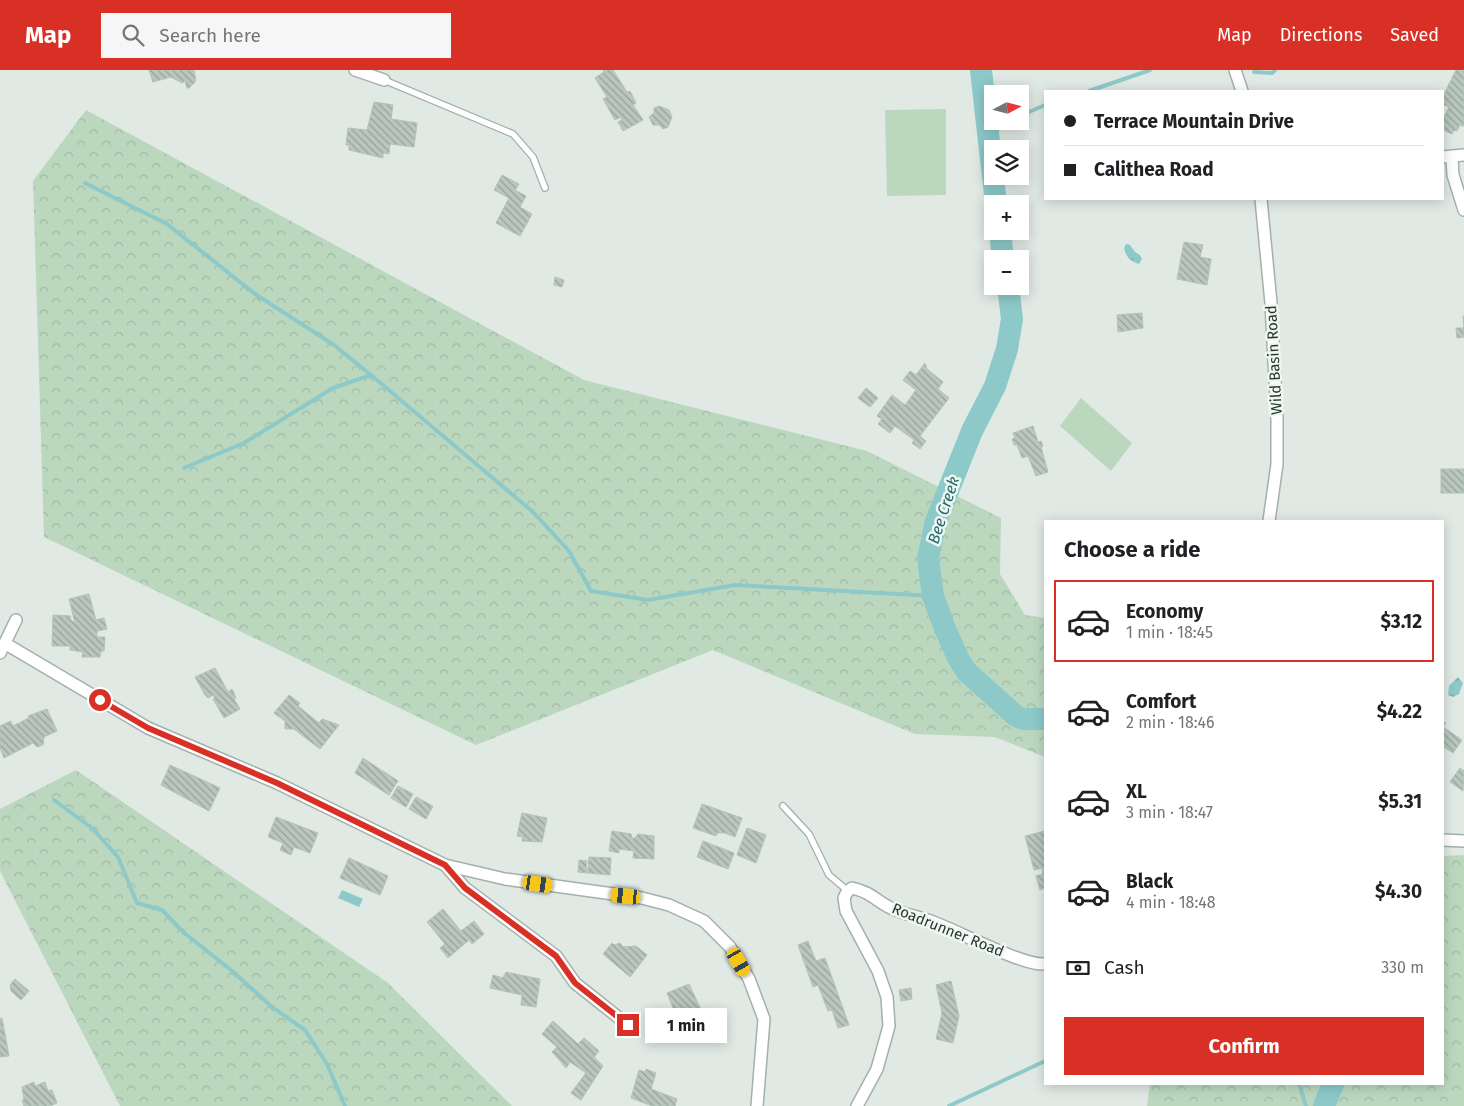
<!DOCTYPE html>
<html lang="en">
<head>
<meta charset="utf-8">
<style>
	:root { --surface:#fff; --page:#f6f6f6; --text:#202124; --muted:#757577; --line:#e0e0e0; --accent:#d93025 }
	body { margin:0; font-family:"Fira Sans",sans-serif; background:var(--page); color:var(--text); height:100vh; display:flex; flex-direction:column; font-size:19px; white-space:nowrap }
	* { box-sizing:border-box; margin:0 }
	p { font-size:16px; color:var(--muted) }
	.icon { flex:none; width:28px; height:28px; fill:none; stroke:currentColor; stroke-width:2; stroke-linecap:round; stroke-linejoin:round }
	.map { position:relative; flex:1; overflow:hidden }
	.drawer { position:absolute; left:1044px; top:450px; width:400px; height:565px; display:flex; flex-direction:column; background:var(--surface); border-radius:0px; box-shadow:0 2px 12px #0003 }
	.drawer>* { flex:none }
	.banner { position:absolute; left:1044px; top:20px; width:400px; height:110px; border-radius:0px; box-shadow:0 2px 12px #0003; display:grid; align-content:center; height:110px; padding:0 20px; background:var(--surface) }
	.needle { width:32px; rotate:83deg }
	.controls { position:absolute; left:984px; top:15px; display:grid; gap:10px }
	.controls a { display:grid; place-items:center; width:45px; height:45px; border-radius:0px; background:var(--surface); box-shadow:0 2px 12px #0003; font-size:25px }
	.end { position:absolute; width:22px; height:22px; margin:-11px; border:6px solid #d93025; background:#fff; box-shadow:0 0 0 2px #fff }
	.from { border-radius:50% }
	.bubble { position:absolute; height:35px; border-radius:0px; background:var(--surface); box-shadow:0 2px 12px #0003; font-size:16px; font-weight:700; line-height:35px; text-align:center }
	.car { position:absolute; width:15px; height:30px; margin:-15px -8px; border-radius:6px; box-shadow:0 0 4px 1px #0007; background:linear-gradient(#f5c518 24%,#345 0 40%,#f5c518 0 76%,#345 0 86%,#f5c518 0) }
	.banner b { display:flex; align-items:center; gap:18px; height:48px; font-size:19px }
	.banner b+b { border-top:1px solid var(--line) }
	.banner i { width:12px; height:12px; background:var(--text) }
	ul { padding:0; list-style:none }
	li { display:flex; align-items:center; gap:15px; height:82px; margin:0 10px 8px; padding:0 10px; border:2px solid transparent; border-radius:0px }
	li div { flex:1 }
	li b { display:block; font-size:19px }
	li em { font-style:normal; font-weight:700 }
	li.active { border-color:var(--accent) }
	li>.icon { width:45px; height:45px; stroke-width:1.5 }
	h2 { padding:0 20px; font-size:22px; line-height:60px }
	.pay { display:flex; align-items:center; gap:12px; height:55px; padding:0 20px; font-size:19px }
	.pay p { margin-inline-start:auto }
	.button { display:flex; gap:10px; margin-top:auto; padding:10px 20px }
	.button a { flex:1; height:58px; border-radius:0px; background:var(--accent); color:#fff; font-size:20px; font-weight:700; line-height:58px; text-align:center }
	header { display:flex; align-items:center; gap:30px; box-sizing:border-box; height:70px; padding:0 25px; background:var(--accent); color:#fff }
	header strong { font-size:24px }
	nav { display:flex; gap:28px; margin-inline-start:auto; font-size:18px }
	.search { width:350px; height:45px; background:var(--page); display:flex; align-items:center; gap:12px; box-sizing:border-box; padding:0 18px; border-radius:0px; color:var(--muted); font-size:19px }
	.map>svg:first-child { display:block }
</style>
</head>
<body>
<header>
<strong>Map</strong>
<div class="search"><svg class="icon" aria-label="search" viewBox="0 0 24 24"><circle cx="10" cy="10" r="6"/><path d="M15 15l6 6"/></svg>Search here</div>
<nav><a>Map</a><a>Directions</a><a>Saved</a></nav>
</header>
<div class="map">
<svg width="1464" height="1036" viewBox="0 0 1464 1036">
	<defs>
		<pattern id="forest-crowns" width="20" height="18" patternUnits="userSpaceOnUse" patternTransform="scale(1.25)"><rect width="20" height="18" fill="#bbd8bf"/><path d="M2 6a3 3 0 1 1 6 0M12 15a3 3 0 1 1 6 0" fill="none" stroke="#a0baa4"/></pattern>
		<pattern id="water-ripples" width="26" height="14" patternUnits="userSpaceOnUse" patternTransform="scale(1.25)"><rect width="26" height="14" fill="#8dc9c9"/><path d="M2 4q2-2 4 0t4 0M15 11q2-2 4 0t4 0" fill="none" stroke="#73a4a4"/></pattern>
		<pattern id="building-back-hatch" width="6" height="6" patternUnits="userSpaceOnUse" patternTransform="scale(1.25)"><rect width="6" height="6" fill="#b9c7bf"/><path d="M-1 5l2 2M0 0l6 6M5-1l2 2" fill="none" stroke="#96a39c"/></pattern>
	</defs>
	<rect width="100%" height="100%" fill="#e0e9e4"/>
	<!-- forest -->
	<g fill="url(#forest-crowns)">
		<polygon points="86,40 584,310 867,381 1001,448 1000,504 1025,545 1045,548 1045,687 995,667 915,664 713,580 476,675 44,467 33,111"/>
		<polygon points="76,700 388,913 512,1036 120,1036 0,801 0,739"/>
		<polygon points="1464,785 1464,1036 1147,1036 1150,1014 1442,1014 1443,786"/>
	</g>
	<!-- pitch -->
	<g fill="#bbd8bf">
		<polygon points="946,39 946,125 887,126 885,40"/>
		<polygon points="1081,328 1132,373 1111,401 1060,356"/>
	</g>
	<!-- water -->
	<g fill="url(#water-ripples)">
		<path d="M1126,174L1130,175L1135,182L1140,185L1142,189L1139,194C1130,191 1126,187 1124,178Z"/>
		<polygon points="1458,607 1463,613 1459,624 1453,627 1448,625 1449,616"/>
		<polygon points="342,820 363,829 359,837 338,828"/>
	</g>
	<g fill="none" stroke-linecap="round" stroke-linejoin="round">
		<!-- stream -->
		<g stroke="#8dc9c9" stroke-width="4">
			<polyline points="1254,2 1272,3 1275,0"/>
			<polyline points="1089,21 1150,0"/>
			<polyline points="1020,46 1045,35"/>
			<polyline points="987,62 1010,51"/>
			<polyline points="85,113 167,154 255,224 334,275 371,305"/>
			<polyline points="184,398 244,373 333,318 371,305 533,442 569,481 591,521 648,530 735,515 933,526"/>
			<polyline points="54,730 92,758 118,787 137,833 162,840 183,862 231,900 272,937 305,960 327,994 345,1036"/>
			<polyline points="1299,1014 1306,1036"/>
			<polyline points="949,1036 1045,991"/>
		</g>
		<!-- river -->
		<g stroke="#8dc9c9" stroke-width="22">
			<polyline points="981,0 996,134"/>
			<polyline points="1000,161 1003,189"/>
			<polyline points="1008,216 1012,249 1007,279 995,316 972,361 936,451 928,488 933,526 945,559 959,590 967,602 1016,646 1023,649 1045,649"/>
			<polyline points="1324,1036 1333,1014"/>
		</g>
	</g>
	<!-- building -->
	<g fill="url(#building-back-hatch)" stroke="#b3c2ba">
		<polygon points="149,0 194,0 196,11 189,18 187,18 185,11 182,13 171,7 153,12"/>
		<polygon points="603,0 613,0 627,22 630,21 636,33 633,35 643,50 623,61 618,52 622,50 621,47 615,50 603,29 607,27 595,8 604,2"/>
		<polygon points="1456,0 1464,1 1464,56 1460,55 1457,61 1454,60 1452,64 1443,60 1445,56 1442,55 1442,51 1449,37 1442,34 1442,28"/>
		<polygon points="374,32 393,35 391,49 417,53 414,77 390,74 389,84 383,83 383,88 349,80 349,75 346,75 348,58 367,60"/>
		<polygon points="659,36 669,40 672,47 668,57 663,59 659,55 653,55 649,47 654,43 654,38"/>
		<polygon points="502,105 519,114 515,120 526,126 520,137 532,144 520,166 496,153 509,128 494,120"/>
		<polygon points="1184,172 1203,175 1200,187 1211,189 1207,215 1177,209"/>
		<polygon points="555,207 564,210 562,217 554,215"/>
		<polygon points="1142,243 1143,258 1118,262 1117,245"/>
		<polygon points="1463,246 1464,246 1464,267 1457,268 1456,258 1464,258"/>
		<polygon points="925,293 927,299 943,312 938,319 949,328 920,366 926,371 920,379 912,373 914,370 895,356 890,363 878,354 882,349 877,346 892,325 905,335 916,320 903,310 910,301 916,305"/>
		<polygon points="866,318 878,328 870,337 858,328"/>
		<polygon points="1033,356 1038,372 1041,371 1043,376 1041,377 1048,402 1036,406 1028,386 1022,388 1017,375 1014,375 1012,369 1015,368 1013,363"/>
		<rect x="1441" y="399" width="23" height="24"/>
		<polygon points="89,524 96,550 104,548 107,559 97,561 97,567 105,567 104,581 101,581 100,587 82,587 83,582 70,580 70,576 52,576 53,545 71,546 70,549 75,553 69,529"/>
		<polygon points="215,598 228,622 232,619 236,628 234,629 240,639 224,648 213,629 215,628 213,625 208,628 205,625 195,607"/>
		<polygon points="289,625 300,633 298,636 319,653 322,649 339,655 320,679 294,659 285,659 285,651 274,643"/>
		<polygon points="47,639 57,661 44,667 43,675 37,677 33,673 4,688 0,678 0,656 11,651 13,656 29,648 28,646"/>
		<polygon points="1442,651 1446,653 1443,657 1462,670 1453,683 1442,676"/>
		<polygon points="363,688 398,711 389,725 355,703"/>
		<polygon points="170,695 220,718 209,741 161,715"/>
		<polygon points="1460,698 1464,701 1463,721 1450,712"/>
		<polygon points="398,716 413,724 406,737 391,728"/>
		<polygon points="416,727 433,736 426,749 409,739"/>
		<polygon points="702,734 742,748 735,767 725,763 717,763 716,766 693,758"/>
		<polygon points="522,743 547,748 542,772 522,771 523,767 517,766"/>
		<polygon points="276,747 318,763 310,783 294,777 291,785 280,780 283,773 268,767"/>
		<polygon points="747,758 766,765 756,793 737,785"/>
		<polygon points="612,761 631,764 632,768 635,768 638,764 654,766 654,789 633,788 634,781 619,779 619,783 609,781"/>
		<polygon points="1045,761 1045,818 1040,820 1036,806 1043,804 1042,798 1034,800 1025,766"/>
		<polygon points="703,771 734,783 728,799 697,787"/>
		<polygon points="589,787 611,788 610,805 578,802 579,790 587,791 586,799 588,800"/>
		<polygon points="349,788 388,806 380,825 340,808"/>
		<polygon points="443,839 461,861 474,851 484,864 472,874 469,870 448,888 440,878 445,874 427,852"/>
		<polygon points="808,871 816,891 825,888 849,955 838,958 832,940 828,941 818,915 813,917 798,875"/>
		<polygon points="612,873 614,875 620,873 623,877 636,876 647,885 630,907 603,884"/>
		<polygon points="506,902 540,909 536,937 521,935 522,925 490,918 493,905 503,908"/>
		<polygon points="15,909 29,921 21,930 11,921 10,915"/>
		<polygon points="951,911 959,946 953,973 936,969 942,943 936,915"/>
		<polygon points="689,914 705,948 672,963 666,949 676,945 667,923"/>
		<polygon points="911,918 912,929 901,931 899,920"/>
		<polygon points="2,948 9,986 0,987 0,949"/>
		<polygon points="553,951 578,974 584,968 599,981 594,987 603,996 581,1030 571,1023 586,1003 570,992 566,998 552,982 557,977 542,964"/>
		<polygon points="646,999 656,1003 651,1019 677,1029 675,1036 652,1036 631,1028 639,1000 645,1002"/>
		<polygon points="34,1012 35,1016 45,1012 48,1021 52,1020 57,1033 50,1036 24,1036 22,1030 24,1029 22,1017"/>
	</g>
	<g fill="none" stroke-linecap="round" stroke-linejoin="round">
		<!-- service casing -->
		<g stroke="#a4b0aa" stroke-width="8">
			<g id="service">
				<polyline points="384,10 513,64 533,87 545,118"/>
				<polyline points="783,736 809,764 829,805 848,821"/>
			</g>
		</g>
		<!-- minor casing -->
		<g stroke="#a4b0aa" stroke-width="14">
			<g id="minor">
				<polyline points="355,0 384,10"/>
				<polyline points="1235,0 1242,21"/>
				<polyline points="1442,87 1464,85"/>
				<polyline points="1452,88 1453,105 1464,140"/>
				<polyline points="1261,129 1271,233 1277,350 1277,394 1269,451"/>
				<polyline points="6,574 148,658 277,713 445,795 505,809 642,828 669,835 704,851 730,877 749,909 764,949 757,1036"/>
				<polyline points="0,583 16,550"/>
				<polyline points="1442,770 1464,771"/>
				<polyline points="445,795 465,818 556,886 575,913 628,955"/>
				<path d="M857,1036L877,999L889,956L887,927L878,901L846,841L844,828L847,822L852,818C874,823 876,832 893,839C906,845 920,847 933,852C958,861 1023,896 1045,894"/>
			</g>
		</g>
		<!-- service -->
		<use href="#service" stroke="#fff" stroke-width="5.5"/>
		<!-- minor -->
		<use href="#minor" stroke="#fff" stroke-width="11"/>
	</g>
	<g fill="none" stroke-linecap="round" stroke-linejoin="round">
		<!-- route -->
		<polyline stroke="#d93025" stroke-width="6" points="100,630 148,658 277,713 445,795 465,818 556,886 575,913 628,955"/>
	</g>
	<g text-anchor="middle" stroke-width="5" stroke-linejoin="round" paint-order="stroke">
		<!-- street labels -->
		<g font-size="15" fill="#23382f" stroke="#f0f6f2">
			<text transform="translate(1274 290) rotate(-93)" y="5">Wild Basin Road</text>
			<text transform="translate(948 860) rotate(22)" y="5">Roadrunner Road</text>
		</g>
		<!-- water labels -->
		<g font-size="16" font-style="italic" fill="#236c6d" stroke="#f0f6f2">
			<text transform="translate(943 440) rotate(-72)" y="6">Bee Creek</text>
		</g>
	</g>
</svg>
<div class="controls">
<a><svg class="needle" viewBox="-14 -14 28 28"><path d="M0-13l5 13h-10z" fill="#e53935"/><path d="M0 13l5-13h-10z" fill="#757577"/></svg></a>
<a><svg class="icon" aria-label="layers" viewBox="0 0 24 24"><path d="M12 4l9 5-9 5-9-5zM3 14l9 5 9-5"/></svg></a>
<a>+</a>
<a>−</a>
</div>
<i class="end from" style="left:100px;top:630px"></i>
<i class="end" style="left:628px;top:955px"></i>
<div class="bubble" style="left:645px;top:938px;width:82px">1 min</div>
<i class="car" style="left:538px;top:814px;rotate:98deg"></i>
<i class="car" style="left:626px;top:826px;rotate:276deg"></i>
<i class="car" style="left:739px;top:892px;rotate:150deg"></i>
<div class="banner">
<b><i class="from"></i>Terrace Mountain Drive</b>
<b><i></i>Calithea Road</b>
</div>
<section class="drawer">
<h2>Choose a ride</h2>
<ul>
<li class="active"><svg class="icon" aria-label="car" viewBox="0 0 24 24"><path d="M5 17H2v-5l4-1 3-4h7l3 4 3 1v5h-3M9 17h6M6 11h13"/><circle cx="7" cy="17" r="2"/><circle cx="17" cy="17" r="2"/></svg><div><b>Economy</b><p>1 min · 18:45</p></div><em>$3.12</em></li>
<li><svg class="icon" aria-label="car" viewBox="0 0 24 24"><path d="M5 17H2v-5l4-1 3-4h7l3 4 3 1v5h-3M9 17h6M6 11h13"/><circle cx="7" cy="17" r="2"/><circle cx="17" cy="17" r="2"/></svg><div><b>Comfort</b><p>2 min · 18:46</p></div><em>$4.22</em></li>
<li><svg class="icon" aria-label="car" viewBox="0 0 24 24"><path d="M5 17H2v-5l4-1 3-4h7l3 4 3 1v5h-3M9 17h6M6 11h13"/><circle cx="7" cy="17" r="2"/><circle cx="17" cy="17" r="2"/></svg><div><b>XL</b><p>3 min · 18:47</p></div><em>$5.31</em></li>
<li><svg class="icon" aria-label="car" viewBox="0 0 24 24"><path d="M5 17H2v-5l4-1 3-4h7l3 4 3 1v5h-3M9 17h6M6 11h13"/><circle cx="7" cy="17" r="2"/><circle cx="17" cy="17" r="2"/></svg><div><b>Black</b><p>4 min · 18:48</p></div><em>$4.30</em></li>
</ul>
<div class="pay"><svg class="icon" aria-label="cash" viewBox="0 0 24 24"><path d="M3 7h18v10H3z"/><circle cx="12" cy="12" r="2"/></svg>Cash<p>330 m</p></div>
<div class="button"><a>Confirm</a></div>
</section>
</div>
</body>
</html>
